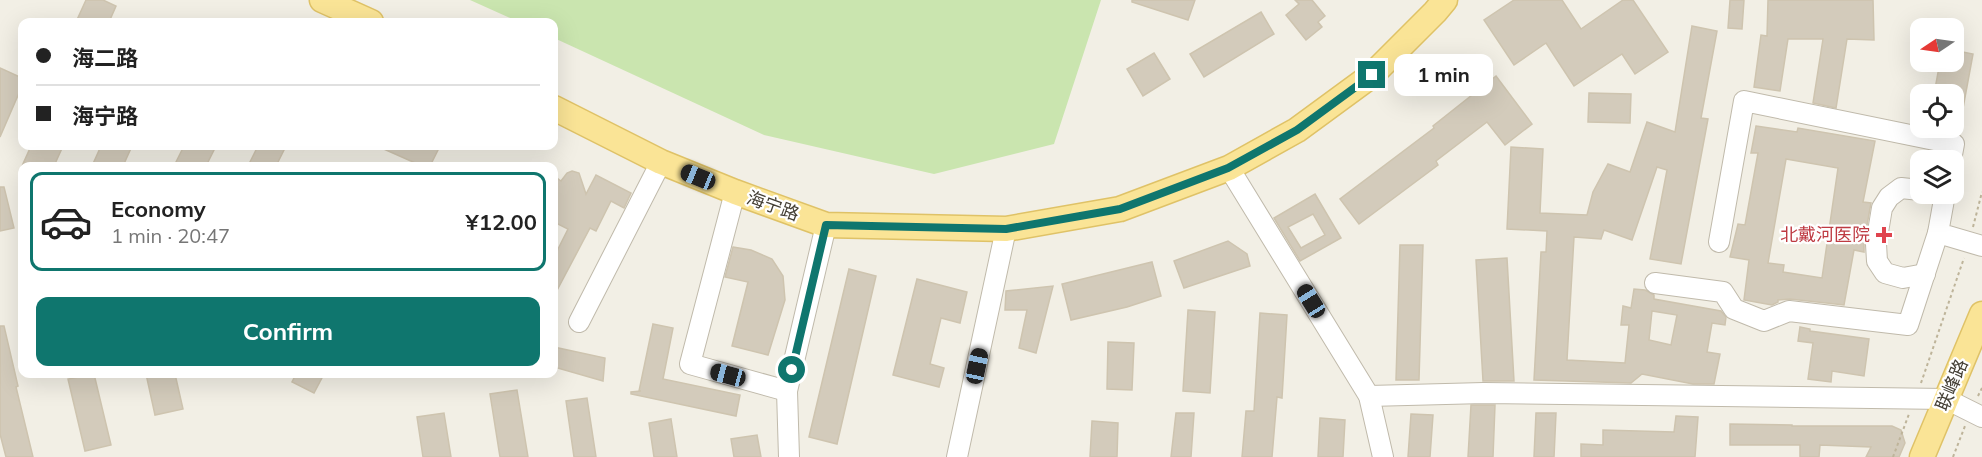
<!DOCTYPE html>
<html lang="en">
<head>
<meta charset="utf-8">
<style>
	:root { --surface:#fff; --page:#f2f2f2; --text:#222; --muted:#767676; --line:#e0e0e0; --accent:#0f766e }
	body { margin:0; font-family:Mulish,"Noto Sans SC",sans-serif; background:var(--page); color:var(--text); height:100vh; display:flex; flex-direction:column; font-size:22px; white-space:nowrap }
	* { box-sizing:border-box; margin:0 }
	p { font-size:20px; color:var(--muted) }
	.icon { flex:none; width:33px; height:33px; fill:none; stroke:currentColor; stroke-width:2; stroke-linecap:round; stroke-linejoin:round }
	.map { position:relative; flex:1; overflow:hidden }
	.drawer { position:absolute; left:18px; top:162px; width:540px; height:216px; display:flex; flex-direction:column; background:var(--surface); border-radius:12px; box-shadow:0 6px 24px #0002 }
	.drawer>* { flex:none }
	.guide { position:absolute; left:18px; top:18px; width:540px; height:132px; border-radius:12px; box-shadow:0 6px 24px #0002; display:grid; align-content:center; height:132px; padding:0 18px; background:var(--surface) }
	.needle { width:39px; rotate:257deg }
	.controls { position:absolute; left:1910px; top:18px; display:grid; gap:12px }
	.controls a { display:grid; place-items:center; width:54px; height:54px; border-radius:12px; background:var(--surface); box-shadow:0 6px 24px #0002; font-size:30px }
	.end { position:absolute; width:27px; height:27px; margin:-14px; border:8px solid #0f766e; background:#fff; box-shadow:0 0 0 3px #fff }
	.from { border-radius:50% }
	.bubble { position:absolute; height:42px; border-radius:12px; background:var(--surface); box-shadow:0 6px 24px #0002; font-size:20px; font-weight:700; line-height:42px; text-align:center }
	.car { position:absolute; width:18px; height:36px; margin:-18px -9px; border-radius:8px; box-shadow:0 0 4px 2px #0007; background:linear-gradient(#222 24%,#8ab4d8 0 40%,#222 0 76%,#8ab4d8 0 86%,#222 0) }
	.guide b { display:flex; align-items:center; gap:21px; height:57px; font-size:22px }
	.guide b+b { border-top:2px solid var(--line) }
	.guide i { width:15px; height:15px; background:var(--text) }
	ul { padding:10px 0 0; list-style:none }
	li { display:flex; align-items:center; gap:18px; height:99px; margin:0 12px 9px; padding:0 6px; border:3px solid transparent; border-radius:12px }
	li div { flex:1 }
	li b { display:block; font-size:22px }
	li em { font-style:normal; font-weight:700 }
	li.selected { border-color:var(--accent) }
	li>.icon { width:54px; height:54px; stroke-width:1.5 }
	.action { display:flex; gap:12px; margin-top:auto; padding:12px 18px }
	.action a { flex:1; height:69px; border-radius:12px; background:var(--accent); color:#fff; font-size:24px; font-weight:700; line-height:69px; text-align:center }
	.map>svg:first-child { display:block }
</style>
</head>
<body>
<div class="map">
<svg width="1982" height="457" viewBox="0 0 1982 457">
	<rect width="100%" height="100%" fill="#f2efe5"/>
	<!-- green -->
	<polygon fill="#cae5af" points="470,0 1101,0 1054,144 934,174 764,135 554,38 554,22 519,22"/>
	<!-- building -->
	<g fill="#d3cbbb" stroke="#cec4af" stroke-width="1.5" fill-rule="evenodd">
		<polygon points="86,0 103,0 116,6 109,22 76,22"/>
		<polygon points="1132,0 1195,0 1188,20 1132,2"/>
		<polygon points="1295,0 1312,0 1325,16 1318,22 1322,27 1306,40 1286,15 1299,4"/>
		<polygon points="1514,0 1562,0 1581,29 1623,0 1633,0 1668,52 1635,74 1622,54 1574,86 1546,43 1514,65 1484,20"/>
		<polygon points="1730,0 1744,0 1742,29 1728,28"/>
		<polygon points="1768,0 1873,0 1874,40 1847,39 1836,108 1813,103 1823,39 1788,39 1780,91 1754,87 1761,35 1767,36"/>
		<polygon points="1261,12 1274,34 1204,77 1190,54"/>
		<path d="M1692,26L1717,31L1701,118L1708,119L1681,264L1650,259L1667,170L1657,167L1632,240L1604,230L1601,239L1574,237L1567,360L1625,363L1629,325H1621L1623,306L1631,308L1634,289L1645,290L1654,295V299L1721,311L1726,317L1725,325L1712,323L1707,352L1720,354L1714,384H1693L1642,374L1631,383L1534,380L1541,252H1546L1547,231L1507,229L1511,147L1543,149L1540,213L1587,215L1593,192L1608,164L1630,172L1647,122L1675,132ZM1652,311L1677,315L1671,345L1649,340Z"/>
		<polygon points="1953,50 1973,54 1959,130 1953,129 1953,94 1934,94 1940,62 1953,62"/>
		<polygon points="1154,53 1170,79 1143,96 1127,69"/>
		<polygon points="0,68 22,78 22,86 0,137"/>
		<polygon points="1496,76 1532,124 1505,145 1487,122 1436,161 1438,165 1359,224 1340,199 1434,128 1433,126"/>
		<polygon points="1589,93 1631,94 1630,123 1588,122"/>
		<path d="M1756,126L1797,132L1798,128L1875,141L1863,202L1871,203L1864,242V252L1854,250L1844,305L1790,299L1778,300V302L1772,305L1744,300L1749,260L1730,257L1738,224L1745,225L1758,153H1751ZM1786,159L1838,168L1822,278L1783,272L1784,265L1768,263Z"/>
		<polygon points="31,146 63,146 54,166 22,166"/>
		<polygon points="101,146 132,146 123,166 92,166"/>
		<polygon points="184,146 216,146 206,166 174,166"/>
		<polygon points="258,146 286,146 276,166 248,166"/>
		<polygon points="377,146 440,146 430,166 422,166"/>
		<polygon points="572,171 579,173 586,194 596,175 631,193 624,208 611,201 596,231 590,228 554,296 554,257 568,229 554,222 554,176 561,181 567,173"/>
		<polygon points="0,187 4,187 14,228 0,231"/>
		<path d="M1315,194L1341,238L1300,261L1274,218ZM1313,214L1325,235L1301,248L1288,227Z"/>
		<polygon points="1228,241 1247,254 1250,266 1184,288 1174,261"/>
		<polygon points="1400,245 1423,245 1419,380 1396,380"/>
		<polygon points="733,247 751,250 772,259 783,276 785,300 768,355 732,346 748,282 725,277"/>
		<polygon points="1507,258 1514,381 1483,381 1476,260"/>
		<polygon points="1152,262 1161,296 1127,307 1071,320 1062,284"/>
		<polygon points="849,269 876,276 837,444 809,437"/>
		<polygon points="917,279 967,292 960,323 941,318 930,364 944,368 939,387 893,375"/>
		<polygon points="1053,286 1036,353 1019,348 1027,310 1005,310 1006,291"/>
		<polygon points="1188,310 1215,312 1210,393 1183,391"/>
		<polygon points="1260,313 1287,315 1282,398 1277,397 1272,457 1242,457 1246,411 1254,411"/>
		<polygon points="653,324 673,328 663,379 740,395 736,416 631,394 631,392 641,391 639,391"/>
		<polygon points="0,326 4,326 18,386 16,387 33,457 6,457 0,434"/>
		<polygon points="1800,327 1810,329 1810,331 1869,339 1864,376 1832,371 1831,382 1808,379 1813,343 1798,341"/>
		<polygon points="1108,342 1134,343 1132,390 1107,389"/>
		<polygon points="554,347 605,358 603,381 554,367"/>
		<polygon points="94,374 111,445 85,451 68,379"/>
		<polygon points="146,374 175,374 183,409 155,415"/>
		<polygon points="296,374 324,374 314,393 292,382"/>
		<polygon points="517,390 528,457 500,457 490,394"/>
		<polygon points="587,398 596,457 574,457 566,401"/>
		<polygon points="1471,405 1495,405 1493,457 1468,457"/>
		<polygon points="444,413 451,457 423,457 417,417"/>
		<polygon points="1176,413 1194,413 1191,457 1171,457"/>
		<polygon points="1536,413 1556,413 1554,457 1534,457"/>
		<polygon points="1411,414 1433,415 1430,457 1408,457"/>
		<polygon points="1676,416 1698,417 1695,457 1581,457 1581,444 1603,445 1603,430 1674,432"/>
		<polygon points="1320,418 1345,420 1343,457 1318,457"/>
		<polygon points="671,419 677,457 654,457 649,423"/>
		<polygon points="1092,421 1118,423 1117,457 1090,457"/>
		<polygon points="1730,424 1792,425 1792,426 1892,426 1901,430 1905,443 1899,457 1866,457 1871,447 1820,445 1819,457 1800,457 1800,445 1730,445"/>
		<polygon points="757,435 761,457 734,457 731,439"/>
	</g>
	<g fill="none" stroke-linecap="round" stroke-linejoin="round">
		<!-- minor casing -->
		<g stroke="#c0baab" stroke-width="22">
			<g id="minor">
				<polyline points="1229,168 1369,396 1383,457"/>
				<polyline points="1920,190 1901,188 1889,197 1882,208 1876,244 1877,261 1885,273 1903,278 1925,274"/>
				<polyline points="735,192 690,364 787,391"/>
				<polyline points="1945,194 1938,233 1982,246"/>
				<polyline points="1719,242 1744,101 1954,144 1951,160"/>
				<polyline points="1655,283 1723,292 1734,309 1764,321 1789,311 1908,325 1938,233"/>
				<polyline points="579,322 661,162"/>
				<polyline points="1369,396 1484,393 1946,399 1982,417"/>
				<polyline points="789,457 787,391 826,225"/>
				<polyline points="957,457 1006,229"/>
			</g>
		</g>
		<!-- major casing -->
		<g stroke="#dfc267" stroke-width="27">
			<g id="major">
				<polyline points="322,0 371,22"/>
				<polyline points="554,108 661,162 735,192 826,225 1006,229 1120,209 1229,168 1297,130 1372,75 1435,12 1445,0"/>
				<polyline points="1922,457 1982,314"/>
			</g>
		</g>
		<!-- path -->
		<g stroke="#beb49a" stroke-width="2" stroke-dasharray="3 3" stroke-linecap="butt">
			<polyline points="1973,227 1982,192"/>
			<polyline points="1921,383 1964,258"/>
			<polyline points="1978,396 1982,388"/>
			<polyline points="1893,457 1909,414"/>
			<polyline points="1953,457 1965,426"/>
		</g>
		<!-- minor -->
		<use href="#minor" stroke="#fff" stroke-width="20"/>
		<!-- major -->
		<use href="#major" stroke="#fae496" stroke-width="24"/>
	</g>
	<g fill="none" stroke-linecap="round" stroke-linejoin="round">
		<!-- route -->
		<polyline stroke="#0f766e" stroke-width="8" points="792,370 826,225 1006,229 1120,209 1228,168 1297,130 1372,75"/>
	</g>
	<!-- markers -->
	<path fill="#e0444e" stroke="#fff" stroke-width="2" d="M1881 226h6v6h6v6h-6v6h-6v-6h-6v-6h6z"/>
	<g text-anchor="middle" stroke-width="4.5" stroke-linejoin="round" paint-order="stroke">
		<!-- street labels -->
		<g font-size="18" fill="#443f35" stroke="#fff">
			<text transform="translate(773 206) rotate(20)" y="6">海宁路</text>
			<text transform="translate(1952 385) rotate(-67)" y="6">联峰路</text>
		</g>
		<!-- health labels -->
		<g font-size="18" fill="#be3a42" stroke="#fff" text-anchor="end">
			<text x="1870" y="241">北戴河医院</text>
		</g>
	</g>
</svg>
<div class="controls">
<a><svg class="needle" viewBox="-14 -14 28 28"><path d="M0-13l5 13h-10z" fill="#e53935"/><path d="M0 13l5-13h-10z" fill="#767676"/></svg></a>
<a><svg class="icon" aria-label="locate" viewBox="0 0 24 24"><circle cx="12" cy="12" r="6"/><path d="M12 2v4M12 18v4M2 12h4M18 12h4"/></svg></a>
<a><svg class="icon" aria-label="layers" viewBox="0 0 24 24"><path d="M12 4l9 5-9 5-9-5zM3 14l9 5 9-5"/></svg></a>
</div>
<i class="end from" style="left:792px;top:370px"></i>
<i class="end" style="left:1372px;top:75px"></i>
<div class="bubble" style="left:1394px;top:54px;width:99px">1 min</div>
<i class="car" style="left:698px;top:177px;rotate:292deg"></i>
<i class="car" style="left:1311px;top:301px;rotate:328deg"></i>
<i class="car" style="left:977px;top:366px;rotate:12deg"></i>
<i class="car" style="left:728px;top:375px;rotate:285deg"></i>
<div class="guide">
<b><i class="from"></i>海二路</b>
<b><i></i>海宁路</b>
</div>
<section class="drawer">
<ul>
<li class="selected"><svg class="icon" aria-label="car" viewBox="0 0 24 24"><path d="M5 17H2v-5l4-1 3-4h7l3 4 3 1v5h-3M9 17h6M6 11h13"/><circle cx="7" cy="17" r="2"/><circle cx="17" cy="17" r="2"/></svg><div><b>Economy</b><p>1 min · 20:47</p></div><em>¥12.00</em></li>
</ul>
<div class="action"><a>Confirm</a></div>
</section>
</div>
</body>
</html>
